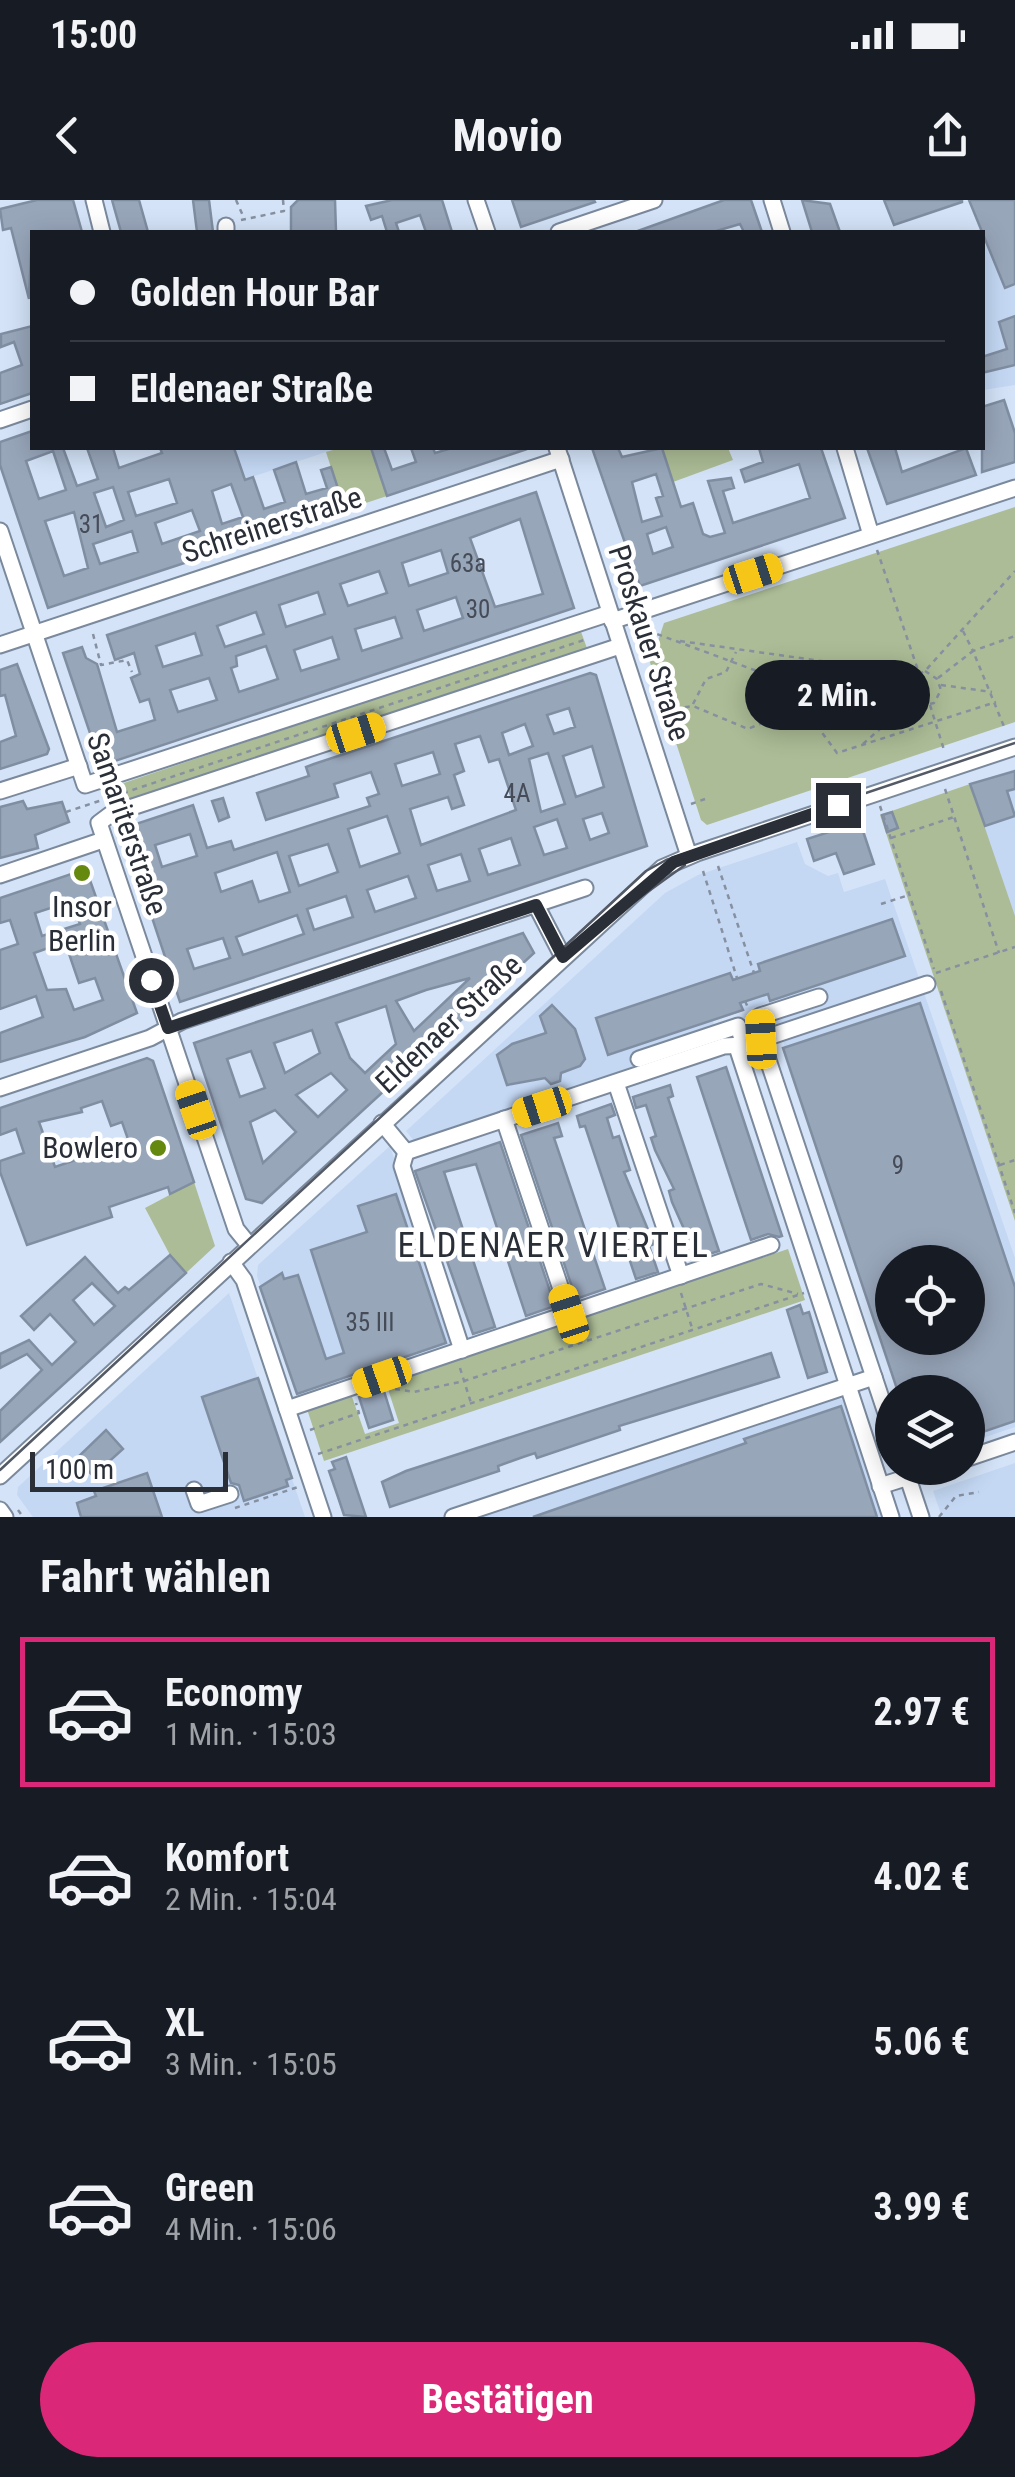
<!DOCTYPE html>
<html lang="de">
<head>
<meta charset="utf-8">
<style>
	:root { --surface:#171b24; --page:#20242c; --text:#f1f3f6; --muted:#9ea1a6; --line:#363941; --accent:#db2777 }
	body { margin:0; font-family:"Roboto Condensed",sans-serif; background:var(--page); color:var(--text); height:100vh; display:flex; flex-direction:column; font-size:38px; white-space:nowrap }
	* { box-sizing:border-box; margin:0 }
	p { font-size:32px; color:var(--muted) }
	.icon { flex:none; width:55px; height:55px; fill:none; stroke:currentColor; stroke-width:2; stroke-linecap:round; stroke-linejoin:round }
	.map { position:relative; height:1317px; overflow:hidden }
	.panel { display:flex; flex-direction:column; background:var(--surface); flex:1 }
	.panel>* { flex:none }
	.guide { position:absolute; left:30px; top:30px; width:955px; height:220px; border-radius:0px; box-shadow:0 5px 25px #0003; display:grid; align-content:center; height:220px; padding:0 40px; background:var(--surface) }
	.tools { position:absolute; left:875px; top:1045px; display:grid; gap:20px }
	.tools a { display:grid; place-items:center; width:110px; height:110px; border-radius:50%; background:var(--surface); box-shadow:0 5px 25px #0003; font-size:50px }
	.scale { position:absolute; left:30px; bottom:25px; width:198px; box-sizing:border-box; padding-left:10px; border:5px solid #292e37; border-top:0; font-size:28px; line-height:35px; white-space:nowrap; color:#292e37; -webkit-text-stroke:8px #fff; paint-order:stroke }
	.end { position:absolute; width:45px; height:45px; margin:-22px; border:12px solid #292e37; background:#fff; box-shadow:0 0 0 5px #fff }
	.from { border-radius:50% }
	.bubble { position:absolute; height:70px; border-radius:35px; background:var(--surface); box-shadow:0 5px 25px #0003; font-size:32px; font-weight:700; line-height:70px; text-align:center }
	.car { position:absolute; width:30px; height:60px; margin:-30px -15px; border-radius:12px; box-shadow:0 0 8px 2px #0007; background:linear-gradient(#f5c518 24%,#345 0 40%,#f5c518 0 76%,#345 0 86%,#f5c518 0) }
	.guide b { display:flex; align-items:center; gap:35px; height:95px; font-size:38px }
	.guide b+b { border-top:2px solid var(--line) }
	.guide i { width:25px; height:25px; background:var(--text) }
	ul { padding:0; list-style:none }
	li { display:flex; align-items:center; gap:30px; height:150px; margin:0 20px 15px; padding:0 20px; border:5px solid transparent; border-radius:0px }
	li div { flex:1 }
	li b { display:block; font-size:38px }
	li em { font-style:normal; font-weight:700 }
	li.on { border-color:var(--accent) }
	li>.icon { width:90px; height:90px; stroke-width:1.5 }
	h2 { padding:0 40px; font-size:45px; line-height:120px }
	.action { display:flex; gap:20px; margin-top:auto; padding:20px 40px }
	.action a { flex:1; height:115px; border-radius:60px; background:var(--accent); color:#fff; font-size:40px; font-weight:700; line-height:115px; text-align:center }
	.status { display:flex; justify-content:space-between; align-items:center; height:70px; padding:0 50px; background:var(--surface); direction:ltr }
	.status svg { height:28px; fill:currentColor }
	header { display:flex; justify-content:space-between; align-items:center; height:130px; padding:0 40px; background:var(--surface); font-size:45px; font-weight:700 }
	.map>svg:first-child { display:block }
</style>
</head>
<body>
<div class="status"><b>15:00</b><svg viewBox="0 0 49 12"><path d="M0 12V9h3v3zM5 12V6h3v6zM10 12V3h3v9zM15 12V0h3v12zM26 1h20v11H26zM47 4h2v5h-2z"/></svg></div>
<header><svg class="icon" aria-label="back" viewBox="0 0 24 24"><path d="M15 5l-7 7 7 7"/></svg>Movio<svg class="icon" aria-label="share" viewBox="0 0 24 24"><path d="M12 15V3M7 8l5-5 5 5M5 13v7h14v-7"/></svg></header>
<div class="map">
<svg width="1015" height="1317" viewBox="0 0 1015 1317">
	<rect width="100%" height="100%" fill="#d4e3f8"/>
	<!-- built -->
	<g fill="#c4d8f4" fill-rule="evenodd">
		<polygon points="1015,18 1015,185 983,190 982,32 971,32"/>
		<polygon points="208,248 371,248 345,310 326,252 222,287"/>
		<polygon points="1015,569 1015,716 1012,717 970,584"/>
		<path d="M797,642L805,664L828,676L838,673L844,692L885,679L1015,1058V1227L968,1243V1192H900L770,802L713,821L719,839L414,941L406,931L665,693L698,675ZM892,1062H968V1138H892Z"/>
		<polygon points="390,946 456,1144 298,1197 257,1076 258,1065"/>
		<polygon points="229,1093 305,1317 33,1317 17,1295 18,1287"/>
		<polygon points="838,1198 848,1203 886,1317 480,1317"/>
		<polygon points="1015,1263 1015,1317 942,1317 933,1291"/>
	</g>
	<!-- green -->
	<g fill="#acbc96">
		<polygon points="340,248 371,248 387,296 345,310 326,252"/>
		<polygon points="662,248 728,248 733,260 673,282"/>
		<polygon points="1015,307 1015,522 707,625 701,620 645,447 658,441 664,423"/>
		<polygon points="580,429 588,451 114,605 109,588"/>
		<polygon points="970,584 1015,716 1015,1021 880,615"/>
		<polygon points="194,982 215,1046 186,1073 170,1055 145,1008"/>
		<polygon points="788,1049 805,1100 324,1261 307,1209 351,1194 365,1234 399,1223 386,1183"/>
	</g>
	<!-- building -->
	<g fill="#98a6ba" stroke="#808ea2" stroke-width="2.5" fill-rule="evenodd">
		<polygon points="37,0 73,0 82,32 32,32 29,99 11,28 3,30 0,9"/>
		<polygon points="112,0 139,0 148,32 121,32"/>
		<polygon points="193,0 209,0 213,32 197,32"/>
		<polygon points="298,0 335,0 336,32 291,32 291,7"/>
		<polygon points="392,0 442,0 452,32 426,32 420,15 396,23 399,32 387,32 382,16 371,20 366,6"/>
		<polygon points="512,0 594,0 595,2 521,27"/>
		<polygon points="724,0 751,0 762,32 744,32 740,24 713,32 635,32"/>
		<polygon points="802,0 830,4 840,32 812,32"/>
		<polygon points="884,0 962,0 962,2 894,25"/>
		<polygon points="969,0 1015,0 1015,84 1005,88"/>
		<polygon points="1015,116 1015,165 982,173 982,157 1007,149 999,122"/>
		<polygon points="32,126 32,193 0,204 0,173 22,165 14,142 1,147 1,134"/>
		<polygon points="1004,200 1015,233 1015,262 982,272 982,207"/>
		<path d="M32,231V248H63L77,286L98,279L87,248H113L119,268L162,253L160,248H234L245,280L253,277L264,309L285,302L274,270L296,262L306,294L327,288L321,270L331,267L345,310L48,408L0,265V242ZM53,251L66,290L39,299L26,261ZM169,279L177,303L136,316L128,292ZM231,284L243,317L222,324L212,291ZM113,287L124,320L106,327L94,293ZM192,310L200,331L162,344L155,323ZM74,312L88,368L64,376L45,321ZM132,331L138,352L100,364L93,344Z"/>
		<polygon points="371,248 384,248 392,270 416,262 411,248 433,248 435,253 452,248 527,249 387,296"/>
		<path d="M592,248H618L622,257L662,248L681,307L693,303L703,334L710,337L725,333L708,281L731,278L734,288L723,291L733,323L810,298L799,264L745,282L741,270L763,262L759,248H821L845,318L640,386ZM656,274L663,296L656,298L662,316L642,322L632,282ZM666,327L673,347L653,354L647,334Z"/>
		<polygon points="867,248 895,248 902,272 966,248 976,275 887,304"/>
		<path d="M536,292L574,408L115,561L96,551L63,453L82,447L86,458L97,464L117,532L155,520L149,499L140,502L131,478L140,474L134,453L115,460L107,435ZM520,319L543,394L495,407L470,338ZM441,350L448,373L409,386L402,363ZM379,371L387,393L348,406L340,384ZM318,392L325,414L286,427L279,405ZM456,397L463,418L424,431L417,410ZM256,412L264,434L225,447L217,426ZM395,417L402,438L362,451L355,429ZM195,433L202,455L163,467L156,446ZM332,437L339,459L301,471L294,450ZM266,446L278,479L239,492L231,468L237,466L236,456ZM209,478L217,500L178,512L170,490Z"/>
		<polygon points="17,464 49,549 47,554 0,569 0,542 16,536 5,495 0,496 0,470"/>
		<path d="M590,473L596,475L647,646L180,802L127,642L136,624L193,605L207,648L231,641L234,650L370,606L367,598L379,594L371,572L334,584L338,597L266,620L257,593L309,576L306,567L314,564ZM569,508L575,527L554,534L547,515ZM525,524L533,546L509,555L502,533ZM480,536L489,562L499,559L516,610L421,645L410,609L448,597L452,609L464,605L454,575L464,571L455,544ZM592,546L604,587L576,597L563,556ZM433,552L440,574L402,586L395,564ZM548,553L565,604L541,612L529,559ZM602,613L609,633L590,640L583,619ZM387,616L400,653L360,667L348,629ZM557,619L567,648L544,655L534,627ZM190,634L197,656L162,667L155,645ZM511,638L520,665L488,675L479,649ZM328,644L338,672L299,686L289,656ZM277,652L290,692L259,702L252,681L221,692L215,673ZM461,654L470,681L437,691L428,665ZM408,676L416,698L375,712L367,690ZM346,696L353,717L314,730L307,709ZM297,715L304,734L243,755L236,737ZM223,738L230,758L194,769L187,749Z"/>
		<polygon points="1015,571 1015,589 1007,591 1015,616 985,626 970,584"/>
		<polygon points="223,598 229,617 219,621 212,601"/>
		<polygon points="23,601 27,609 62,602 69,622 35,635 38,648 0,658 0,607"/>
		<polygon points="892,612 898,628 887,632 882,615"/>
		<polygon points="860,622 874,664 844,674 836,653 814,661 807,639"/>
		<path d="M86,669L137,813L85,837L0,862V833L43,817L36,796L0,809V750L18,744L10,720L0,723V698ZM72,701L80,724L42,736L35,713ZM65,742L79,783L95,778L103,800L74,810L66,789L47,790L34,753Z"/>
		<polygon points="892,719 905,756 770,801 768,794 740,803 743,810 608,855 596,818 730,773 733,780 760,771 758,764"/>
		<path d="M523,733L534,753L262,1003L246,999L194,843ZM470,778L414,831L396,801L426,790ZM386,806L396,844L365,873L350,858L336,823ZM312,830L320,853L285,873L274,843ZM251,851L265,888L240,897L227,859ZM331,873L347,890L318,917L296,895ZM275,910L296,932L263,963L250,922Z"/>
		<path d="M920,803L1015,1087V1221L968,1237V1192H898L783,848ZM892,1062H968V1138H892Z"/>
		<polygon points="552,805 575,829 585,859 580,866 561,873 560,881 551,884 545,878 507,885 497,855 512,844 546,833 540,816"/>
		<path d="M147,858L153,861L194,982L170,994L168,987L109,1007L112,1017L27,1045L0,972V961L24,953L16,929L0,935V908ZM102,901L111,926L122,922L129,942L55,967L39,922L82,912L81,908Z"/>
		<polygon points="726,867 782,1036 779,1037 768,1034 751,1040 697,877"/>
		<polygon points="670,885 673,896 668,898 719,1051 697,1058 672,1002 669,991 674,989 655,950 651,938 656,936 646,905 636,908 633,897"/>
		<polygon points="611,904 615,915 607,918 613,938 619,936 630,970 624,972 654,1044 649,1046 658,1072 636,1079 585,926 580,927 577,916"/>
		<polygon points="558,923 562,936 554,938 605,1089 576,1099 521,935"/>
		<polygon points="500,942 555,1106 526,1116 476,964 444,972 495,1127 473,1134 415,971"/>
		<polygon points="396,994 446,1143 297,1194 260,1087 282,1073 284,1079 298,1075 326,1159 344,1153 311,1050 367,1032 358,1006"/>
		<path d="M170,1055L186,1073L0,1242V1211L42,1170L27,1154L0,1168V1154L29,1140L52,1165L76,1142L50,1114L34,1130L21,1116L85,1057L118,1093L125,1087L129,1090ZM92,1083L115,1106L94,1125L73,1100Z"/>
		<polygon points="800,1105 803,1114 809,1112 827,1172 808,1178 787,1110"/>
		<polygon points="771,1153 779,1177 619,1226 620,1230 537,1258 535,1253 523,1257 498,1266 499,1271 390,1307 382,1282 406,1271"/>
		<polygon points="258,1178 292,1278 286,1280 288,1286 244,1301 239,1285 231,1283 202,1197"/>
		<polygon points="383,1188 393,1220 369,1228 359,1197"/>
		<polygon points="841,1206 877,1317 533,1317 746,1243 744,1239"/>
		<polygon points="106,1230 123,1249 93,1276 77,1258"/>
		<polygon points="346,1257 366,1317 344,1315 338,1297 329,1271 335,1269 332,1262"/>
		<polygon points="147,1273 162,1317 81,1317 77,1303 96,1296 94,1291"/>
	</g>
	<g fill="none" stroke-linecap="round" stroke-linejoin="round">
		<!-- minor casing -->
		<g stroke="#7b899d" stroke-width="19">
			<g id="minor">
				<polyline points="94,0 102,32"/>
				<polyline points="476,0 487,32"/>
				<polyline points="772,0 782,32"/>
				<polyline points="226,26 226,32"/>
				<polyline points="559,32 654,0"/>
				<polyline points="0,220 32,209"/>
				<polyline points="557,248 689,656"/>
				<polyline points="845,248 871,335"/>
				<polyline points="0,331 85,585 610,413"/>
				<polyline points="612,421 1015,288"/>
				<polyline points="0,445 561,259"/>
				<polyline points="0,591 79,566"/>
				<polyline points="0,675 103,640"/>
				<polyline points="536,705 563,757"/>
				<polyline points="819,797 760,816 761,839 892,1231"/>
				<polyline points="737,847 891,1317"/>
				<polyline points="639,859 738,826 744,845"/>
				<polyline points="616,883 681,1076"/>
				<polyline points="0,888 150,838 182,821 585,688"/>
				<polyline points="504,919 569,1113"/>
				<polyline points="382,923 406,952"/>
				<polyline points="406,952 724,846 744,845 927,784"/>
				<polyline points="406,952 402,966 462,1150"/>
				<polyline points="249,1045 236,1029 99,623 111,614 620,446"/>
				<polyline points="231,1062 244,1080 323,1317"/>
				<polyline points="287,1209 771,1045"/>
				<polyline points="968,1258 1015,1242"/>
				<polyline points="905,1269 921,1317"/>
				<polyline points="0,1276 662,668 697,653 1015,547"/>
				<polyline points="880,1286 937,1268"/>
				<polyline points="194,1290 199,1304 230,1294"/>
				<polyline points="0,1310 5,1317"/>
				<polyline points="453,1317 874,1177"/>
			</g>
		</g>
		<!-- path -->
		<g stroke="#8690a0" stroke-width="2.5" stroke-dasharray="5 5" stroke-linecap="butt">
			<polyline points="236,0 244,18"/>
			<polyline points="241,20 284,11 283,0"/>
			<polyline points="877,350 918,470"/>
			<polyline points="963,431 973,451 1015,436"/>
			<polyline points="93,434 101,465 127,460 132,472"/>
			<polyline points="680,441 913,474"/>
			<polyline points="640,444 657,434 784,481 837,553 996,502"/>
			<polyline points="925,471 937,479 941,490 934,503 920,506 906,493 909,478 925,471 1015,371"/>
			<polyline points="938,478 973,451 1005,529"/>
			<polyline points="941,485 992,492"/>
			<polyline points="693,504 706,479 726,472 736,452"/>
			<polyline points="930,505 944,550"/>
			<polyline points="665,510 693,506 748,529 802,506"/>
			<polyline points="863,544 909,503"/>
			<polyline points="945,589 999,753"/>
			<polyline points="691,604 705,599"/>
			<polyline points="880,606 934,769"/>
			<polyline points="66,612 587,439"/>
			<polyline points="891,638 954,617"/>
			<polyline points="718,666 754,773"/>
			<polyline points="703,671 737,778"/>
			<polyline points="881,704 906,696"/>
			<polyline points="936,773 1015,747"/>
			<polyline points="941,791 1015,1013"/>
			<polyline points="745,801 749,810"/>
			<polyline points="1000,965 1015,960"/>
			<polyline points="681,1093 692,1128"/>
			<polyline points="460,1168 471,1203"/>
			<polyline points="395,1189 414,1192 464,1181 761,1084 798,1094"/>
			<polyline points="310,1230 359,1213 356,1203"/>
			<polyline points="318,1254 804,1093"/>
			<polyline points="235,1308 298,1287"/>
			<polyline points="18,1310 23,1317"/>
			<polyline points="939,1317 956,1296 979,1292"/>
		</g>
		<!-- minor -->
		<use href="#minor" stroke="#fff" stroke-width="15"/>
		<!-- tram -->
		<g stroke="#535a66" stroke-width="2.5">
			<polyline points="628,706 685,665"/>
			<polyline points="0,1270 646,671 666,660 1015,543"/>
		</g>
	</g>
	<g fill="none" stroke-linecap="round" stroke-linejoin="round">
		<!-- route -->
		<polyline stroke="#292e37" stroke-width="12" points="151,780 168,828 536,705 563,757 674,662 838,605"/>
	</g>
	<!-- markers -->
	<g fill="#65890f" stroke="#fff" stroke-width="4">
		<circle cx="82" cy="673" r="10"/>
		<circle cx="158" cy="948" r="10"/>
	</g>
	<g text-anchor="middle" stroke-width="9" stroke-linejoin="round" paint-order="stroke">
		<!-- number labels -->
		<g font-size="25" fill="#454c58">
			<text x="91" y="333">31</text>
			<text x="468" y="372">63a</text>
			<text x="478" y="418">30</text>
			<text x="517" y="602">4A</text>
			<text x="898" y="974">9</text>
			<text x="370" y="1131">35 III</text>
		</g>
		<!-- street labels -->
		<g font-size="30" fill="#292e37" stroke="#fff">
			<text transform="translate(272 325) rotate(-18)" y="10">Schreinerstraße</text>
			<text transform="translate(649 443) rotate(72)" y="10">Proskauer Straße</text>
			<text transform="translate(127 624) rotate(71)" y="10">Samariterstraße</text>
			<text transform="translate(449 824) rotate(-43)" y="10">Eldenaer Straße</text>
		</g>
		<!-- poi labels -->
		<g font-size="30" fill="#292e37" stroke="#fff">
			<text x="82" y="717">Insor<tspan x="82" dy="34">Berlin</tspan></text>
			<text x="138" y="958" text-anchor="end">Bowlero</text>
		</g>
		<!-- quarter labels -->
		<g font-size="35" letter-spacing="2.5" fill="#292e37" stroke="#fff">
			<text x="554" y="1057">ELDENAER VIERTEL</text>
		</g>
	</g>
</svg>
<div class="tools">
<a><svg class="icon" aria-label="locate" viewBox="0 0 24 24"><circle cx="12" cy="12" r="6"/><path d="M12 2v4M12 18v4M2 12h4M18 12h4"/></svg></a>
<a><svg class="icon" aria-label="layers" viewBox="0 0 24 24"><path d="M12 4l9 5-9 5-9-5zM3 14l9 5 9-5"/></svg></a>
</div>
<div class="scale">100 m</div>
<i class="end from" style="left:151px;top:780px"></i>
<i class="end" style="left:838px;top:605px"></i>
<div class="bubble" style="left:745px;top:460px;width:185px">2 Min.</div>
<i class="car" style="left:753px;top:374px;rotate:72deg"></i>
<i class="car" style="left:356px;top:533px;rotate:72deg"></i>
<i class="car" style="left:761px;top:839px;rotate:357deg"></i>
<i class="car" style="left:542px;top:907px;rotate:252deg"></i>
<i class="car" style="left:196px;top:910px;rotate:341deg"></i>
<i class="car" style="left:569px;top:1114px;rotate:342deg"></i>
<i class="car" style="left:382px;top:1177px;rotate:251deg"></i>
<div class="guide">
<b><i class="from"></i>Golden Hour Bar</b>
<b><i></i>Eldenaer Straße</b>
</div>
</div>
<section class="panel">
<h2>Fahrt wählen</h2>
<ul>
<li class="on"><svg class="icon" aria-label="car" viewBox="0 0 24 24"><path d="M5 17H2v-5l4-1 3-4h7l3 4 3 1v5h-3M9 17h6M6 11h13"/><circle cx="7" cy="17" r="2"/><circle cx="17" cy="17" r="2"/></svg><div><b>Economy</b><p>1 Min. · 15:03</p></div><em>2.97 €</em></li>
<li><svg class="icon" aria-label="car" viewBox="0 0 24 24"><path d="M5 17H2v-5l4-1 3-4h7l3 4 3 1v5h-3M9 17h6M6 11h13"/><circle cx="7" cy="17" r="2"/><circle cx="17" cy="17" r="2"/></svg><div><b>Komfort</b><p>2 Min. · 15:04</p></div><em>4.02 €</em></li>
<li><svg class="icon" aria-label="car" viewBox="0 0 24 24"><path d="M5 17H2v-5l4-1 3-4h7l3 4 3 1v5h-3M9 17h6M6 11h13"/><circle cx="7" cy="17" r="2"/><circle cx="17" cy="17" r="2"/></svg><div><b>XL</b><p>3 Min. · 15:05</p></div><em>5.06 €</em></li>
<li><svg class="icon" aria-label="car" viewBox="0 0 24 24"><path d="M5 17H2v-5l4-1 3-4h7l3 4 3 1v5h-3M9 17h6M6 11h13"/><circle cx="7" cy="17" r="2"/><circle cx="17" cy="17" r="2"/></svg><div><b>Green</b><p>4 Min. · 15:06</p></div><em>3.99 €</em></li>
</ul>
<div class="action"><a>Bestätigen</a></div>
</section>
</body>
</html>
